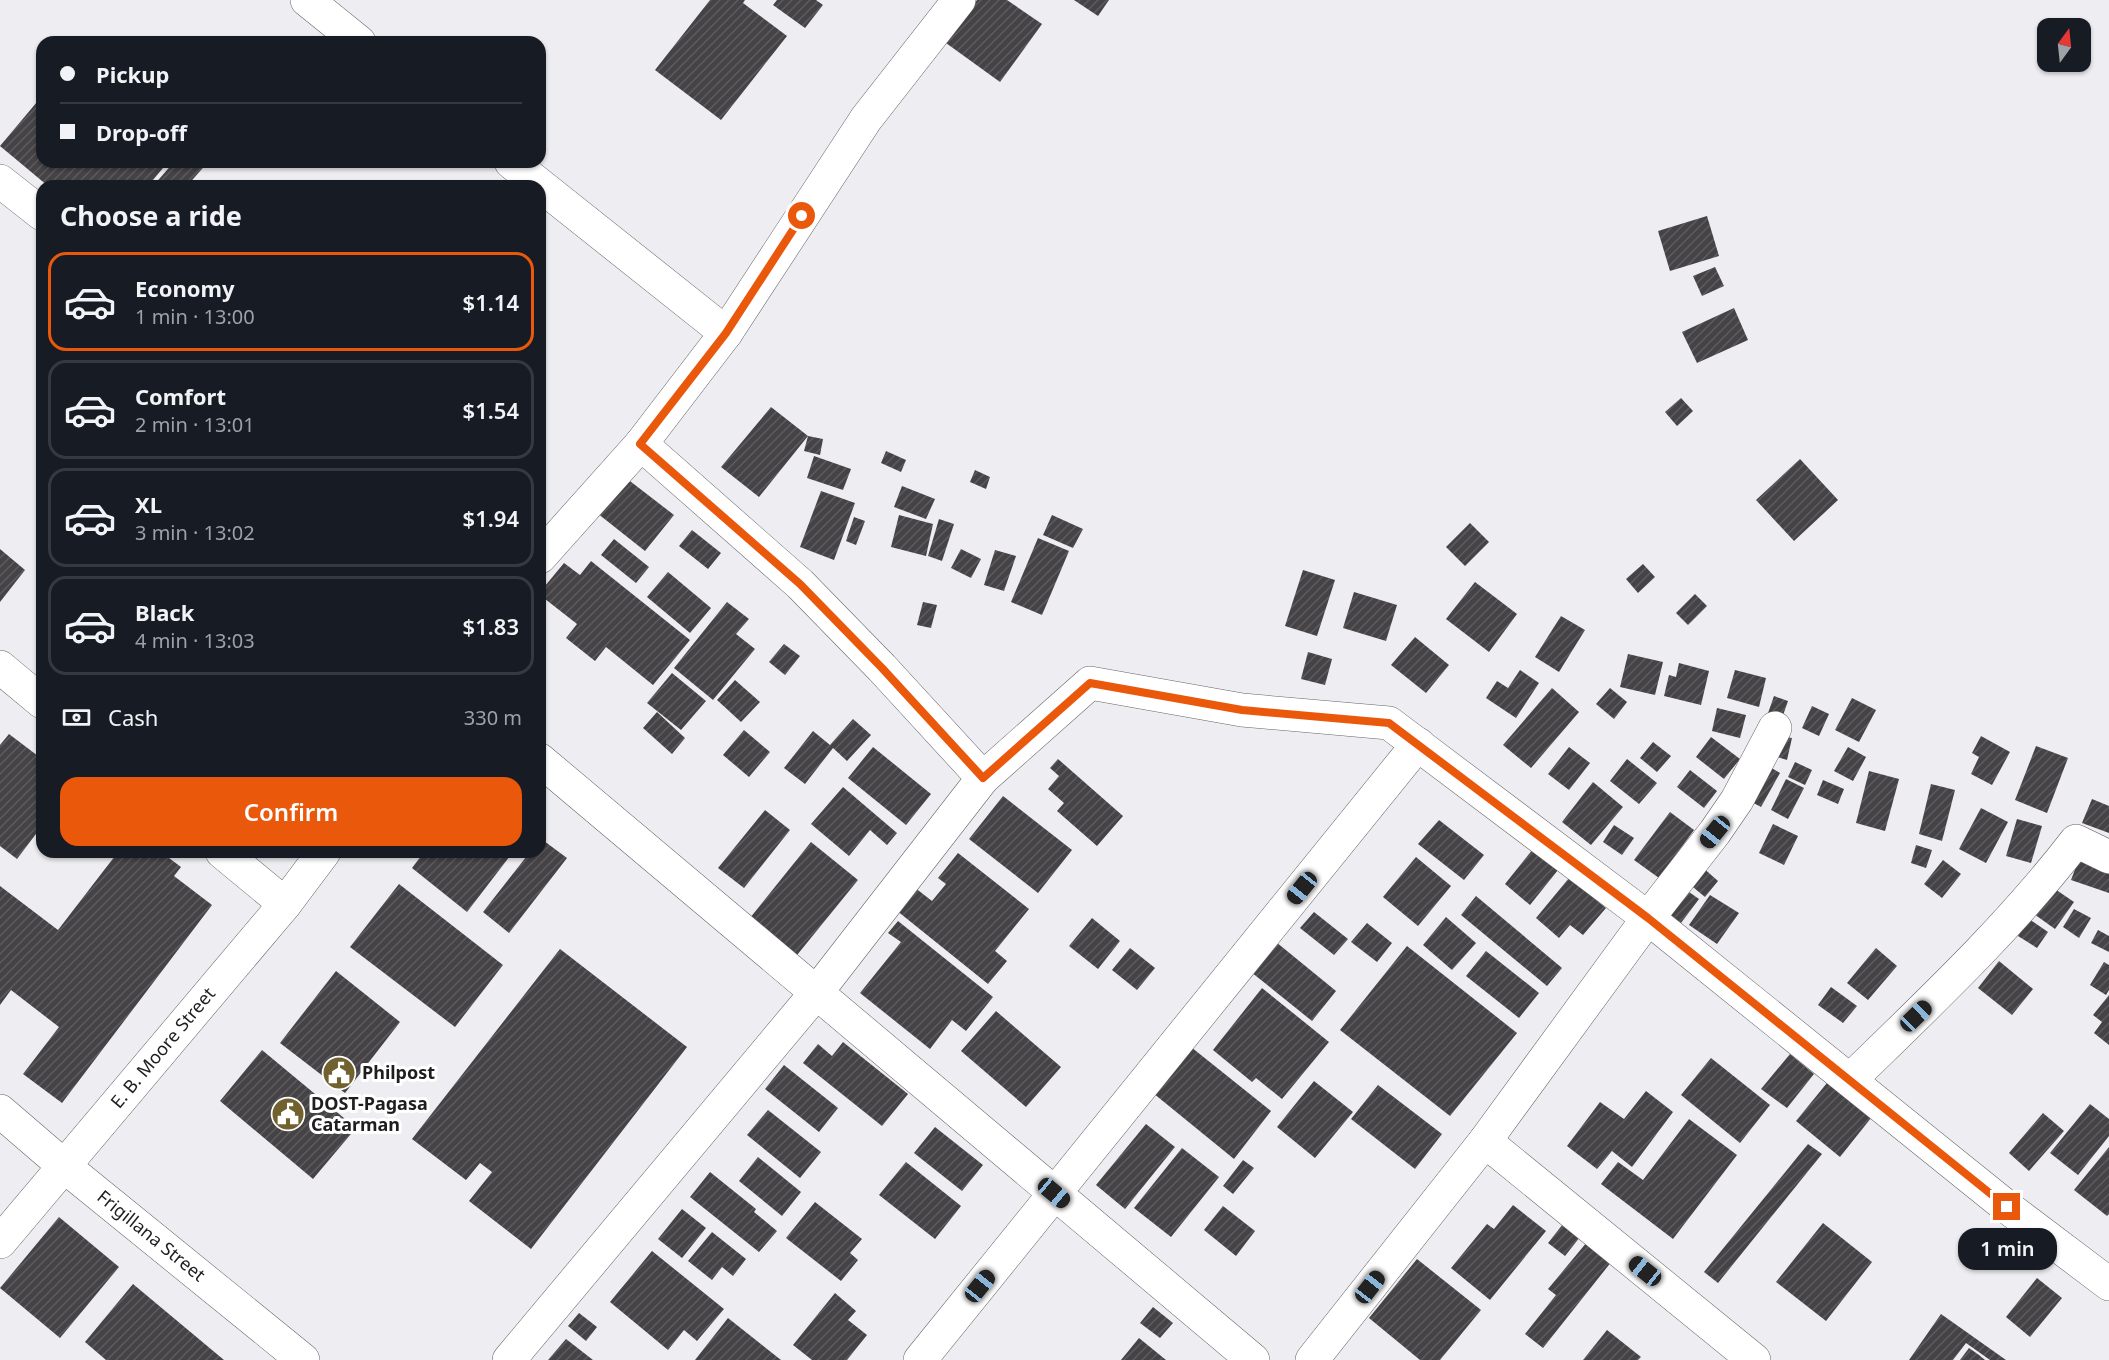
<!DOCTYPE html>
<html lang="en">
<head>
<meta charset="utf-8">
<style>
	:root { --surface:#171b24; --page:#20242c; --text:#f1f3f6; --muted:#9ea1a6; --line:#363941; --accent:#ea580c }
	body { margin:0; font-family:"Noto Sans",sans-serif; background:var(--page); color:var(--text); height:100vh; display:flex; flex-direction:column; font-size:22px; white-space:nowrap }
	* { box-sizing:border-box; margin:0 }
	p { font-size:20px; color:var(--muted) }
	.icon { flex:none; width:33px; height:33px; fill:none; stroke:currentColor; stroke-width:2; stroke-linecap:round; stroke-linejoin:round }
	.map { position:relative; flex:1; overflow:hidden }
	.sheet { position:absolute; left:36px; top:180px; width:510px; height:678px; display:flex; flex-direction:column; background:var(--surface); border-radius:18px; box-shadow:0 2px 4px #0004 }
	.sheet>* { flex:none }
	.hud { position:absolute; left:36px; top:36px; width:510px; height:132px; border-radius:18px; box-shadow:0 2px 4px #0004; display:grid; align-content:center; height:132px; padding:0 24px; background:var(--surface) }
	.needle { width:39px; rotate:15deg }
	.tools { position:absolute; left:2037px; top:18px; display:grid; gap:12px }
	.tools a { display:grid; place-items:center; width:54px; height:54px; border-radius:12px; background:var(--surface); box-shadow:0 2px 4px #0004; font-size:30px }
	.end { position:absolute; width:27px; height:27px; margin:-14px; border:8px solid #ea580c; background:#fff; box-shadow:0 0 0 3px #fff }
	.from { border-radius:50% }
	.bubble { position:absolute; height:42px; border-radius:18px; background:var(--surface); box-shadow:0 2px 4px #0004; font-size:20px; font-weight:600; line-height:42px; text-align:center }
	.car { position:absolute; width:18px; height:36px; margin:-18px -9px; border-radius:8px; box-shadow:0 0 4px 2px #0007; background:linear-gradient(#222 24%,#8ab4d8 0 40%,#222 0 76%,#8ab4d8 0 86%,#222 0) }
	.hud b { display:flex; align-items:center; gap:21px; height:57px; font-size:22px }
	.hud b+b { border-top:2px solid var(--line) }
	.hud i { width:15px; height:15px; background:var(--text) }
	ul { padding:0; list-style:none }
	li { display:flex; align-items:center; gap:18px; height:99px; margin:0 12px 9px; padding:0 12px; border:3px solid var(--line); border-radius:18px }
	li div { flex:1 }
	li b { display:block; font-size:22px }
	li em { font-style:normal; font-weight:600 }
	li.on { border-color:var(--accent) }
	li>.icon { width:54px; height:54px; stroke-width:1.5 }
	h2 { padding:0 24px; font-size:27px; line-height:72px }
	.pay { display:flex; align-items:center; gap:15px; height:66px; padding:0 24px; font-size:22px }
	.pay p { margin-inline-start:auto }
	.cta { display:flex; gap:12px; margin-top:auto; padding:12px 24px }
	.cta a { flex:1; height:69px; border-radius:18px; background:var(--accent); color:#fff; font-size:24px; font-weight:600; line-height:69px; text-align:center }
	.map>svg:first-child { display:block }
</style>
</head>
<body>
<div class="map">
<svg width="2109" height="1360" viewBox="0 0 2109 1360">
	<defs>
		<pattern id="building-hatch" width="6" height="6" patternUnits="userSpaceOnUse" patternTransform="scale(1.5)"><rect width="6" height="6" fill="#454345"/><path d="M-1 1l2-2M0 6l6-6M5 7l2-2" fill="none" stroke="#5d5b5d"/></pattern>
	</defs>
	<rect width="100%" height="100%" fill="#eeeef2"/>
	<!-- building -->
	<g fill="url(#building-hatch)">
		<polygon points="710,0 745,0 743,3 787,36 721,120 655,70"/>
		<polygon points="777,0 816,0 823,5 805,28 773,5"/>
		<polygon points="977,0 1007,0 1042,24 1000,82 946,43"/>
		<polygon points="1074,0 1109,0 1098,16"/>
		<polygon points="42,96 42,162 168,162 148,186 48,186 0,146"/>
		<polygon points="174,162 208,162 187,186 153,186"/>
		<polygon points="1707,216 1719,256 1670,271 1658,231"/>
		<polygon points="1715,267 1724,286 1702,296 1693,276"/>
		<polygon points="1734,308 1748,340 1697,363 1682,332"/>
		<polygon points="1681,398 1693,411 1677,426 1665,412"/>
		<polygon points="771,407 808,436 823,439 820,455 804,451 808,436 759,497 721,467"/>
		<polygon points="886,451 906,460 901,472 881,463"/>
		<polygon points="814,456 851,469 843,490 807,478"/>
		<polygon points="1800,459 1838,500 1794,541 1756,500"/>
		<polygon points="975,470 990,477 986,489 970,482"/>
		<polygon points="626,478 674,515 645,551 597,513"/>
		<polygon points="902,486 935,499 926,519 894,507"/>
		<polygon points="821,491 855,503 834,560 800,547"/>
		<polygon points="899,515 933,524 926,556 891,547"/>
		<polygon points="1052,515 1083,529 1073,548 1043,535"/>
		<polygon points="854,517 865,521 856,545 846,541"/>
		<polygon points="939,519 954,524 942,561 928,556"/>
		<polygon points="1470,523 1489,542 1465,566 1446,547"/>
		<polygon points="692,530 721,553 708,569 679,546"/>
		<polygon points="1038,538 1069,551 1042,615 1011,602"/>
		<polygon points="614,539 649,567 636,583 601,555"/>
		<polygon points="0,549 25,570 0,602"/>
		<polygon points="961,549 981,559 971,578 951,568"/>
		<polygon points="995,550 1016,556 1004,591 984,585"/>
		<polygon points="591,561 690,640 653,685 606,647 595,661 566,638 577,624 540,595 540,592 564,563 580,575"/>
		<polygon points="1643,564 1655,577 1638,593 1626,579"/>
		<polygon points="1303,570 1335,580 1317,636 1285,626"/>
		<polygon points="668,572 711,608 690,633 647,597"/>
		<polygon points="1475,582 1517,614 1489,652 1446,619"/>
		<polygon points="1354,592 1397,605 1386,641 1343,628"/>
		<polygon points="1695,594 1707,606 1688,625 1676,613"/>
		<polygon points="727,602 749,619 736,634 755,649 713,700 674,668"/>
		<polygon points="923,602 937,605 931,628 917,625"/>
		<polygon points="1561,616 1585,630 1559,672 1535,657"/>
		<polygon points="1415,637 1449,665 1426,693 1391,665"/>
		<polygon points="784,644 800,656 785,675 769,662"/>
		<polygon points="1308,652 1332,659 1325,685 1301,679"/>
		<polygon points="1628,654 1663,662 1655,695 1620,687"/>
		<polygon points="1679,663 1709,671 1701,705 1664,696 1669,675 1676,677"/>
		<polygon points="1520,670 1539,683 1516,718 1486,698 1497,681 1508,688"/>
		<polygon points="1735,670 1766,678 1759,707 1727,698"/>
		<polygon points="672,673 706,701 681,730 647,703"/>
		<polygon points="735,680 760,702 741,722 717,700"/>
		<polygon points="1552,688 1579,712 1531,768 1503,745"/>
		<polygon points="1610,688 1627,702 1614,719 1596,704"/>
		<polygon points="1774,696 1788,701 1781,721 1767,716"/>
		<polygon points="1852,698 1876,710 1859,742 1835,730"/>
		<polygon points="1812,706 1829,714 1819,736 1802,728"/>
		<polygon points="1717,708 1746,715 1740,738 1712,731"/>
		<polygon points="657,712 685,738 672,754 643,728"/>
		<polygon points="853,719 871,735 847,761 833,748 805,784 784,768 813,731 830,745"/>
		<polygon points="744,730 770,752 749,777 723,755"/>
		<polygon points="9,734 42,759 42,826 17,859 0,846 0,745"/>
		<polygon points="1776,735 1792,738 1787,760 1771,755"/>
		<polygon points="1981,736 2010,752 1992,785 1971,774 1979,757 1972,753"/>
		<polygon points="1711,737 1740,759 1724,779 1696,757"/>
		<polygon points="1653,742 1671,756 1657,772 1640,758"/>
		<polygon points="2036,746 2068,758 2047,813 2015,800"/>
		<polygon points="873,747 931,794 906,825 848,778"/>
		<polygon points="1569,747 1590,763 1569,790 1548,774"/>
		<polygon points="1848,747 1866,757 1853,781 1834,771"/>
		<polygon points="1058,759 1123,816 1097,846 1057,811 1064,803 1048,789 1059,776 1050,768"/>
		<polygon points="1627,759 1657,783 1639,804 1610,781"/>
		<polygon points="1795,762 1812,770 1805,785 1788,777"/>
		<polygon points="1765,764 1780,773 1761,807 1746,799"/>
		<polygon points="1690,770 1717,791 1704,808 1677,787"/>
		<polygon points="1869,771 1899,779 1885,831 1856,823"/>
		<polygon points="1786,779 1804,788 1788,819 1771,810"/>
		<polygon points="1823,780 1844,789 1838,804 1817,795"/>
		<polygon points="1593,782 1623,807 1591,845 1562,822"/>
		<polygon points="1931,784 1955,790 1942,841 1919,834"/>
		<polygon points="843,787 897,833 887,845 870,830 849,856 811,824"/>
		<polygon points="1003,796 1072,850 1038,893 969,839"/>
		<polygon points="2092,799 2109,806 2109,833 2082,823"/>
		<polygon points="1981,808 2008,822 1986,863 1959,849"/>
		<polygon points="765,810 790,830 744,888 718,868"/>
		<polygon points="1670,812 1694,830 1659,878 1634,860"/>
		<polygon points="2017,819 2042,826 2031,863 2006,856"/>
		<polygon points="1439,820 1484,855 1464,880 1418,844"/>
		<polygon points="1773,824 1798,836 1784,865 1759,853"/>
		<polygon points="1614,825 1634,838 1622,855 1603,842"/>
		<polygon points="540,838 567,858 509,933 483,912 530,852 540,852"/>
		<polygon points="811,842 858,880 793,960 746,923"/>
		<polygon points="1916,845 1932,850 1926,868 1911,863"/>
		<polygon points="1533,849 1558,870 1530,905 1505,884"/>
		<polygon points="118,852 161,852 181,867 174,876 212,905 62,1103 23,1074 59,1027 11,990 0,1005 0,886 58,930"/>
		<polygon points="424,852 513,852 467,912 412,868"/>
		<polygon points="958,853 1029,909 995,951 1007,961 988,984 896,910 914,887 932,901 946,884 938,878"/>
		<polygon points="2080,856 2109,867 2109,893 2071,880"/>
		<polygon points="1416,857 1451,886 1418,926 1383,897"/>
		<polygon points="1943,860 1961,874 1942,898 1924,884"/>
		<polygon points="1701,866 1718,881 1705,897 1688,883"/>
		<polygon points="1569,878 1606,908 1583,935 1570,925 1559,938 1536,918"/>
		<polygon points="399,884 503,965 455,1027 350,947"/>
		<polygon points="1679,885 1699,899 1681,923 1661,909"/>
		<polygon points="2052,887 2074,902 2055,929 2034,914"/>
		<polygon points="1710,895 1739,913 1717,944 1689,925"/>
		<polygon points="1476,896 1562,968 1547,986 1461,915"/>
		<polygon points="2074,909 2091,918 2079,938 2063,927"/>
		<polygon points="1314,912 1348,939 1334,955 1300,928"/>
		<polygon points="1446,917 1476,943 1452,970 1423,945"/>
		<polygon points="1092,918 1120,941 1098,969 1069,946"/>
		<polygon points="2029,919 2048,932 2037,948 2018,936"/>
		<polygon points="898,921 993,997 966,1031 952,1020 930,1049 860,993 901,942 888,933"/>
		<polygon points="1367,923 1392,943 1377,962 1351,942"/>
		<polygon points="2098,930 2109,936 2109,952 2091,943"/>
		<polygon points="1276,942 1336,991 1312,1021 1251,972"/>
		<polygon points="1407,946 1517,1033 1450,1116 1340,1030"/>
		<polygon points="1130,948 1155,968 1137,990 1112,970"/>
		<polygon points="1876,948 1897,966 1868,1000 1847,983"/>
		<polygon points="560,949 687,1047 531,1249 469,1201 492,1172 480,1163 466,1180 412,1139"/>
		<polygon points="1486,951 1539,993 1519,1018 1466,976"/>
		<polygon points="1999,961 2033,989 2012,1015 1978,988"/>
		<polygon points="2104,962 2109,965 2109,990 2106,995 2090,985"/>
		<polygon points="336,971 400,1022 345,1093 280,1043"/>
		<polygon points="1831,987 1857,1006 1843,1023 1818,1005"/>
		<polygon points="1262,988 1329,1042 1282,1099 1256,1078 1252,1082 1213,1050"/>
		<polygon points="2109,995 2109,1045 2094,1033 2102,1022 2093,1015"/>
		<polygon points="996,1011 1061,1067 1026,1107 961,1051"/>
		<polygon points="843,1042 908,1094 882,1126 803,1063 818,1044 832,1056"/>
		<polygon points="1191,1047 1271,1111 1234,1159 1153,1093"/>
		<polygon points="262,1050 356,1128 313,1179 220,1101"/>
		<polygon points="1790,1054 1814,1074 1787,1108 1761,1089"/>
		<polygon points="1711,1058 1770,1105 1740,1143 1681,1095"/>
		<polygon points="784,1065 838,1108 819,1132 765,1089"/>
		<polygon points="1831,1078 1875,1113 1840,1157 1796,1121"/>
		<polygon points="1314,1081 1353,1112 1315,1158 1277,1127"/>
		<polygon points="1378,1085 1442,1134 1415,1169 1351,1119"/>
		<polygon points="1646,1091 1673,1112 1632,1167 1612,1151 1597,1169 1567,1146 1600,1102 1624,1119"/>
		<polygon points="2090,1104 2109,1119 2109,1136 2078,1175 2050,1153"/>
		<polygon points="768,1110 821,1152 800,1178 747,1135"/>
		<polygon points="2043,1113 2064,1131 2029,1171 2009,1153"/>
		<polygon points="1689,1119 1737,1155 1673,1239 1601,1184 1618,1162 1643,1180"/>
		<polygon points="1146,1124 1175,1147 1125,1209 1096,1185"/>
		<polygon points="935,1127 983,1165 962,1191 914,1153"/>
		<polygon points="1808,1144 1822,1154 1718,1283 1704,1272"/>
		<polygon points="2109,1147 2109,1214 2107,1216 2074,1190"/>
		<polygon points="1182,1148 1219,1177 1171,1237 1134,1208"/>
		<polygon points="758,1157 801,1192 782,1216 739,1181"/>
		<polygon points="1243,1160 1254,1168 1233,1194 1223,1186"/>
		<polygon points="906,1162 961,1206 935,1239 879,1195"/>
		<polygon points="710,1172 756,1209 754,1212 777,1231 759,1252 690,1197"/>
		<polygon points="815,1202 862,1239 850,1253 858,1260 841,1281 786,1238"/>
		<polygon points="1513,1205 1546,1231 1490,1300 1451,1268 1487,1224 1494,1229"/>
		<polygon points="1223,1206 1255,1231 1236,1256 1204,1230"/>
		<polygon points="682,1209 706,1228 682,1258 658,1239"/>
		<polygon points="59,1217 119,1267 60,1338 0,1288"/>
		<polygon points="1823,1223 1872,1262 1826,1321 1776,1282"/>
		<polygon points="1563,1224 1580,1237 1565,1256 1548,1243"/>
		<polygon points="712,1232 746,1259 733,1276 722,1267 712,1280 688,1261"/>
		<polygon points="1587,1242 1612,1261 1543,1348 1525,1334 1556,1295 1548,1289"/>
		<polygon points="652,1251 724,1309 697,1341 684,1330 668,1350 610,1302"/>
		<polygon points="1417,1259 1481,1310 1440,1360 1420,1360 1369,1318"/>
		<polygon points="2037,1278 2062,1298 2030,1337 2006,1317"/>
		<polygon points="133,1284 224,1360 106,1360 85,1342"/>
		<polygon points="835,1293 856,1311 848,1320 867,1335 847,1360 812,1360 793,1345"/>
		<polygon points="1153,1307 1173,1323 1160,1338 1140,1323"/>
		<polygon points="579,1313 597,1327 586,1341 568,1326"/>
		<polygon points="1941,1314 2006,1360 1990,1360 1966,1343 1953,1360 1909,1360"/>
		<polygon points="728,1318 781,1360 695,1360"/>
		<polygon points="1607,1330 1641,1357 1638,1360 1583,1360"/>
		<polygon points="1139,1338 1166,1360 1121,1360"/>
		<polygon points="566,1339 593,1360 548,1360"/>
		<polygon points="1969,1348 1979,1355 1985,1360 1960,1360"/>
	</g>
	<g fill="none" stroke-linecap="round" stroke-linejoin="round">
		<!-- street casing -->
		<g stroke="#66666a" stroke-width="34">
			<g id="street">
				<polyline points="307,0 359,42"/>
				<polyline points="959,0 866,119 726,333 641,444 800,584 882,668 983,778"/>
				<polyline points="511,162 726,333"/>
				<polyline points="0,181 42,214"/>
				<polyline points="540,557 641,444"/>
				<polyline points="0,667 42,702"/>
				<polyline points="540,760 1253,1360"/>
				<polyline points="222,852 285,904"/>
				<path d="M1850,1080C1930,1002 2008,929 2076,841L2109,857"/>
				<polyline points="0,1111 64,1166 303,1360"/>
				<polyline points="1485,1141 1754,1360"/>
				<polyline points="0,1242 285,904 324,852"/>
				<polyline points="509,1360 816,993 983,778 1090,683 1242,710 1389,723 1648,918 2007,1207 2109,1284"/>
				<polyline points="920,1360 1418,744"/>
				<polyline points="1312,1360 1485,1141 1648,918 1715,832 1737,800 1775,728"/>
			</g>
		</g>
		<!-- street -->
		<use href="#street" stroke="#fff" stroke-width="33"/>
	</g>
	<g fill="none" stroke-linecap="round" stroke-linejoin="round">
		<!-- route -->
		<polyline stroke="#ea580c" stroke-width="8" points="802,216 726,333 640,444 800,584 882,668 983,778 1090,683 1242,710 1389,723 1648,918 2007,1207"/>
	</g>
	<!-- icons -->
	<defs>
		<g id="civic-disc" transform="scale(1.725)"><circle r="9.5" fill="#70612f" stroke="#fff"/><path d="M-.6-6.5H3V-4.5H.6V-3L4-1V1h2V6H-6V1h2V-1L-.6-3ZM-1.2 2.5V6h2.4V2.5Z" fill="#fff"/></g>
	</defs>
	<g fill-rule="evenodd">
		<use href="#civic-disc" x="339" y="1073"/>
		<use href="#civic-disc" x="288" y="1114"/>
	</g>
	<g text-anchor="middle" stroke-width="6" stroke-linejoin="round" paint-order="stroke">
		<!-- street labels -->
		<g font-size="18" fill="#1e1e1f" stroke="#fff">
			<text transform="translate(163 1048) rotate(-50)" y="6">E. B. Moore Street</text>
			<text transform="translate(151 1236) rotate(39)" y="6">Frigillana Street</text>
		</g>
		<!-- poi labels -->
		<g font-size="18" font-weight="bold" fill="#1e1e1f" stroke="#fff" text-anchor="start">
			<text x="362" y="1079">Philpost</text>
			<text x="311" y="1110">DOST-Pagasa<tspan x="311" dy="21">Catarman</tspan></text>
		</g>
	</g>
</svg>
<div class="tools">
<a><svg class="needle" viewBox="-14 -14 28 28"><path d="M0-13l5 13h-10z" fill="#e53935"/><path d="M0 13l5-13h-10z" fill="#9ea1a6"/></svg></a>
</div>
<i class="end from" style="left:802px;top:216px"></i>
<i class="end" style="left:2007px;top:1207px"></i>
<div class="bubble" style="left:1958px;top:1228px;width:99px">1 min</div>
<i class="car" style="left:1715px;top:832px;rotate:219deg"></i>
<i class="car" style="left:1302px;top:888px;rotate:219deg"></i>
<i class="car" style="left:1916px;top:1016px;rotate:46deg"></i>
<i class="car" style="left:1054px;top:1193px;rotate:130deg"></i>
<i class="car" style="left:1645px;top:1271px;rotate:309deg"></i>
<i class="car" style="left:980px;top:1286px;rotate:39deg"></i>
<i class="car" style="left:1370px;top:1287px;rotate:38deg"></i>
<div class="hud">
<b><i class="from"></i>Pickup</b>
<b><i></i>Drop-off</b>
</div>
<section class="sheet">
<h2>Choose a ride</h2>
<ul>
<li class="on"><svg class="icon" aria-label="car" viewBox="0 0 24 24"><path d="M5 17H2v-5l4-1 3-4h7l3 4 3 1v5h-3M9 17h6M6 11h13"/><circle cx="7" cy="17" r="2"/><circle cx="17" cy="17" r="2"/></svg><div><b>Economy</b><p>1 min · 13:00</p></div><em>$1.14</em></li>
<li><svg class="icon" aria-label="car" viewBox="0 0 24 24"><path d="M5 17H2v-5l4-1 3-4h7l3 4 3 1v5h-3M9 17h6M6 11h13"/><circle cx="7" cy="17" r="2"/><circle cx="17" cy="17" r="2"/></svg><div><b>Comfort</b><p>2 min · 13:01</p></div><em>$1.54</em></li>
<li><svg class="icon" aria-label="car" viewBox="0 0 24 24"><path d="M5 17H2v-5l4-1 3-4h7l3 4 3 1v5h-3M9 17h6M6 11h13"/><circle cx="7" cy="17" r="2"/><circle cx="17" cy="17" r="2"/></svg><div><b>XL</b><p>3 min · 13:02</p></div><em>$1.94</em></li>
<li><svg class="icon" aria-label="car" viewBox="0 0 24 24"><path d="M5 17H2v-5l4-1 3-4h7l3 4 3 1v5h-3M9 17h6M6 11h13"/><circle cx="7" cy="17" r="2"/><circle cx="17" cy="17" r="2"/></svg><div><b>Black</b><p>4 min · 13:03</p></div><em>$1.83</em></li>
</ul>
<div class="pay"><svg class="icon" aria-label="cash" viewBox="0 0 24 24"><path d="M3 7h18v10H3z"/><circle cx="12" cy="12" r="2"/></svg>Cash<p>330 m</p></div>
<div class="cta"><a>Confirm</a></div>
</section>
</div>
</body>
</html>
